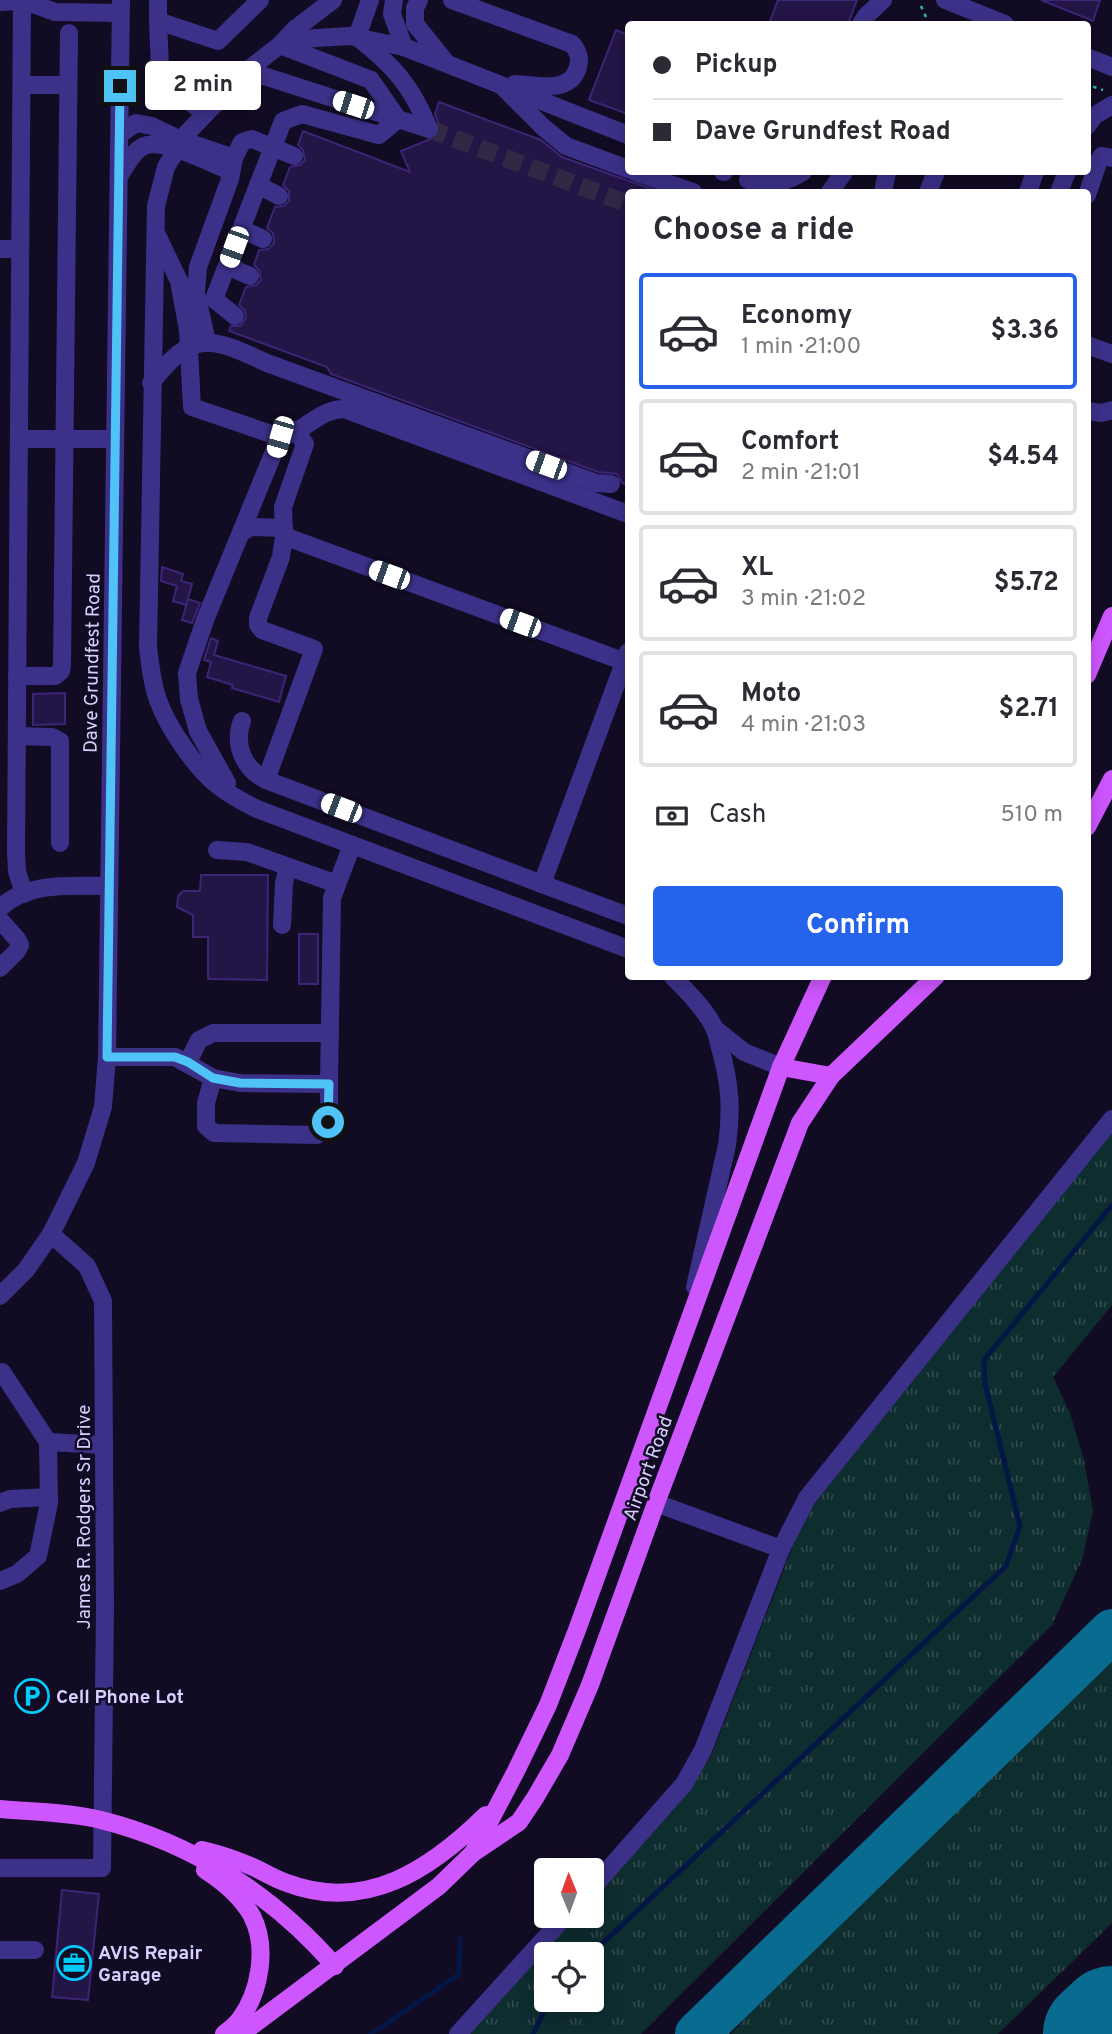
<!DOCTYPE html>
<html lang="en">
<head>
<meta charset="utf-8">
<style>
	:root { --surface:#fff; --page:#f2f2f3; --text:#2b2b33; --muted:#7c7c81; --line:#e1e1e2; --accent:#2563eb }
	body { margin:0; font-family:Overpass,sans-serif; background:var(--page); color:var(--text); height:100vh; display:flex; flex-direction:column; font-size:26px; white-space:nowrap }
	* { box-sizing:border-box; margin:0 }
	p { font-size:23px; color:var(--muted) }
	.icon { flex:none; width:38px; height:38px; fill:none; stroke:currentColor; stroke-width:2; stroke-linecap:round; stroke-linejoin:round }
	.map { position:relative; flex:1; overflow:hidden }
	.side { position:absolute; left:625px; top:189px; width:466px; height:791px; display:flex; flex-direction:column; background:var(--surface); border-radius:7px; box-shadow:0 4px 18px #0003 }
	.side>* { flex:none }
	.hud { position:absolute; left:625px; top:21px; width:466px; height:154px; border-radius:7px; box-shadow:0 4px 18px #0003; display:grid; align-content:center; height:154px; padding:0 28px; background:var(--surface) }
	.needle { width:46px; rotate:359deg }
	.buttons { position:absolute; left:534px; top:1858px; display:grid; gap:14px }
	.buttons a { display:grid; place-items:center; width:70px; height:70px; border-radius:7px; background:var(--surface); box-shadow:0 4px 18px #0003; font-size:35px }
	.end { position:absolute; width:32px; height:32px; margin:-16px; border:9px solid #4fc3f7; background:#111; box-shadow:0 0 0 4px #111 }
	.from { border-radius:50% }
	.bubble { position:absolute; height:49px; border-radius:7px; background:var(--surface); box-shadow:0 4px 18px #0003; font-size:23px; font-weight:700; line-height:49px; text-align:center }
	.car { position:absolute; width:21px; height:42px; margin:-21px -10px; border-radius:9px; box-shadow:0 0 5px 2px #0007; background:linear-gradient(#fff 24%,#345 0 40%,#fff 0 76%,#345 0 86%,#fff 0) }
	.hud b { display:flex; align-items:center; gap:24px; height:66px; font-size:26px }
	.hud b+b { border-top:2px solid var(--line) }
	.hud i { width:18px; height:18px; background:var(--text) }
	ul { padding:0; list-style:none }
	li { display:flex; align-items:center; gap:21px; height:116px; margin:0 14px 10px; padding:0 14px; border:4px solid var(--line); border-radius:7px }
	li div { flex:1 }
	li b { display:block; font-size:26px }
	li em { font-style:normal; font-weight:700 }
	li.selected { border-color:var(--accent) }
	li>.icon { width:63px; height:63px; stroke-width:1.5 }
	h2 { padding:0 28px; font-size:32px; line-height:84px }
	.pay { display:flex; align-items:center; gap:18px; height:77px; padding:0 28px; font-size:26px }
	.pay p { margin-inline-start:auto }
	.action { display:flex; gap:14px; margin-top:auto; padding:14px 28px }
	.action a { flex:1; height:80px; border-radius:7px; background:var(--accent); color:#fff; font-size:28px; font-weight:700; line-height:80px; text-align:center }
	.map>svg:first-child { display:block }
</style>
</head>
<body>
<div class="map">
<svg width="1112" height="2034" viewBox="0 0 1112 2034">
	<defs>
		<pattern id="grass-tufts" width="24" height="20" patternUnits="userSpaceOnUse" patternTransform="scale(1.75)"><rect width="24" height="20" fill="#0e2d2f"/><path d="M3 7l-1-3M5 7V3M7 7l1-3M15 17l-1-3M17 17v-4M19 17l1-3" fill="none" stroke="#304a4e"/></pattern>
	</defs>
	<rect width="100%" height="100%" fill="#120b24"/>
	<!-- grass -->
	<g fill="url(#grass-tufts)" fill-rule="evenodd">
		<path d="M1112,1131V1305L1053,1377L1070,1413L1084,1460L1093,1511L1082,1560L1052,1625L641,2034H469L576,1916H592V1899L683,1799L712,1754L803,1520L837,1470ZM546,1955H592V2000H546Z"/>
		<polygon points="1112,1653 1112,1923 998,2034 731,2034 817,1939 1101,1659"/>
	</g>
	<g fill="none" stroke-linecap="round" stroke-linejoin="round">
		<!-- stream -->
		<g stroke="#041645" stroke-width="5">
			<polyline points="590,1955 1006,1566 1020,1526 985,1383 984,1360 1112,1205"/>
			<polyline points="371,2034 459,1974 460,1939"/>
			<polyline points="533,2034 545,2009 552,2000"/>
		</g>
		<!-- taxiway -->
		<polyline stroke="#096b8f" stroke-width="44" points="697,2034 1112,1631"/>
		<!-- runway -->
		<polyline stroke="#096b8f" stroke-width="110" points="1098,2034 1112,2021"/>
	</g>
	<!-- building -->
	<g fill="#241547" stroke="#3c2576" stroke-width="2">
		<polygon points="778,0 857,0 848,24 769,24"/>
		<polygon points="1041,0 1100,0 1093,21"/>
		<polygon points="616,30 628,35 628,114 589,100"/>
		<polygon points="439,102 541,140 562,157 660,192 628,192 628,485 622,483 617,474 598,472 331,374 327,367 229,331 231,326 240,326 246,318 245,311 239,305 246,287 256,285 261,280 259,270 254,265 259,250 269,249 274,243 273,233 267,228 275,207 284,206 289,201 289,191 283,185 290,167 300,165 305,160 303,150 298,145 303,131 410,172 401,151 438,136 440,127 435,114"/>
		<polygon points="162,567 183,574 181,581 192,584 186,605 173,601 177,586 161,581"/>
		<polygon points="188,599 200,603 192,623 182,620"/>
		<polygon points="211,638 218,641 214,655 286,676 279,702 232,688 233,685 207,677 211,662 204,660"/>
		<polygon points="65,693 65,724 33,725 33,694"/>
		<polygon points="201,875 268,875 267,980 208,979 208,937 193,937 193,915 177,907 178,896 183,891 200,891"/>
		<rect x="299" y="934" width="19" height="50"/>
		<polygon points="62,1890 99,1894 88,2000 52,1997"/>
	</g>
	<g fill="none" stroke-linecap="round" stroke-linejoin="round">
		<!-- minor-tunnel -->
		<polyline stroke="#302845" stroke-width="18" stroke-dasharray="18 9" stroke-linecap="butt" points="429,129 628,204"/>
		<!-- path -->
		<g stroke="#21bdc1" stroke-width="2.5" stroke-dasharray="3.5 5" stroke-linecap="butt">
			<polyline points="921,6 929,24"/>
			<polyline points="1087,88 1088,85 1103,90"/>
		</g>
		<!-- minor -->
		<g stroke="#3c3189" stroke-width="18">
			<polyline points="22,0 16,852 17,871 24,894"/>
			<polyline points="158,0 158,21 218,41 260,0"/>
			<path d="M370,0L357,37C393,65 412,86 429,129"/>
			<polyline points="394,0 392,14 404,47"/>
			<polyline points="419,0 415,8 415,24 444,60"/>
			<path d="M452,0L572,44C579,52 581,60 577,70C568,94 535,85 515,84"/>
			<polyline points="945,0 1005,24"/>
			<polyline points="0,2 34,0"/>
			<polyline points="28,2 55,12 120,13"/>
			<polyline points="158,21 160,68"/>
			<polyline points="861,24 866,16 883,0"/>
			<polyline points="1087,57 1112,67"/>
			<polyline points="240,78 264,76 429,129"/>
			<polyline points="22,85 68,85"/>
			<polyline points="503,87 543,127 566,146 628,169"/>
			<polyline points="205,114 168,83 160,68 179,73 213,105"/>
			<polyline points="1087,126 1094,116 1112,105"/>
			<polyline points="120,134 136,123 152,126 181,140 234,158"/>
			<path d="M628,135L404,47L350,36L301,39L280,45L249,69L187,133L166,167L156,206L148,647C150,665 152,683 158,700C167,726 197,771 220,787C231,796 244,802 257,809L628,949"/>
			<polyline points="635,172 693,192"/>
			<polyline points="723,172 724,172"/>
			<path d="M119,177C125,167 132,153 142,147C160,136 211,164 231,171"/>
			<path d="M748,180C767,186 786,183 803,172"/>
			<polyline points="258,185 279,196"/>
			<polyline points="830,192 844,172"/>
			<polyline points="883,192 887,172"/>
			<polyline points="928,192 936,172"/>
			<polyline points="1028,192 1035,172"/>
			<polyline points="1059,192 1067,172"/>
			<polyline points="1087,195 1099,160 1102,156 1112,158"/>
			<polyline points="241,229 263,239"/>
			<path d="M157,235L179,281L188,330L192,407L280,437C305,433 318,409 344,409L628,514"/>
			<polyline points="0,249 20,249"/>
			<polyline points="227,266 250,276"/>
			<polyline points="235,316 214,299 283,121 302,114 379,135 398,119 371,80 280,45 295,29 333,0"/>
			<polyline points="207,342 196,293 198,267 230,179 234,158 242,142 252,139 294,156"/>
			<polyline points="1087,345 1112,354"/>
			<path d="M151,383C193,330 209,336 267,363L596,483L611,484"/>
			<polyline points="1087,411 1102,413 1112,410"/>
			<polyline points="296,430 305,444 283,507 284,536 281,557 258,618 258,625 262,630 314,649 266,780 542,884 628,652"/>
			<polyline points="19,439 115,439"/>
			<polyline points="242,532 250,527 284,528"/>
			<polyline points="284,536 628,663"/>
			<polyline points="17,676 55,676 61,671 62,664 69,33"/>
			<path d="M242,721C233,745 244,769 266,780"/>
			<polyline points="17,736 52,737 60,741 60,843"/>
			<polyline points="227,783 198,731 189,699 187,673 205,620 280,437"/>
			<polyline points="217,850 247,852 337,884"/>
			<polyline points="542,884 628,916"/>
			<path d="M0,908C28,881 72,886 109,886"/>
			<polyline points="0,920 17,939 20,945 17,951 0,968"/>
			<polyline points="282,925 284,883 288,867"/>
			<path d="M672,976C687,991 704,1008 714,1027C717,1033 718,1041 720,1048C730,1082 732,1110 727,1145L695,1287"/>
			<polyline points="714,1028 744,1052 781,1067"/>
			<polyline points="107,1057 175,1057 213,1078 240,1083 329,1084 332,898 352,845"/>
			<polyline points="188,1062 199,1040 213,1033 330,1033"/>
			<path d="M213,1078L206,1103V1126L214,1133L317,1135C334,1126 328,1101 329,1084"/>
			<polyline points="0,1296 26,1270 51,1234 86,1163 103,1107 107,1057 121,0"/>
			<polyline points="0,1373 2,1372 48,1442"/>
			<polyline points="0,1503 10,1499 49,1497"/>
			<polyline points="656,1503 781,1549"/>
			<polyline points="0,1581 17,1574 38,1556 49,1503 48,1442 104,1445"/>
			<polyline points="0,1868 102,1868 105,1607 103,1301 87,1266 51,1234"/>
			<polyline points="592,1888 684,1784 703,1750 781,1549 807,1498 1112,1119"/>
			<polyline points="0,1950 35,1950"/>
			<polyline points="458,2034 565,1916"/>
		</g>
		<!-- major -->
		<g stroke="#ce56ff" stroke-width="18">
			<polyline points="1087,675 1112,616"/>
			<polyline points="1087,827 1112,779"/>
			<polyline points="781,1067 831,1076"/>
			<path d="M0,1809C33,1812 69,1812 101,1820C193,1843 273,1895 335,1966"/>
			<path d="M202,1850C219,1854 237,1860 253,1867C264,1872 275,1879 287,1883C366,1913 431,1869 486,1815"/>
			<polyline points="473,1853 516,1771 548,1705 577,1630 781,1067 823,976"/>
			<path d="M205,1870C222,1881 242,1898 252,1916C268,1947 260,1992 240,2019C236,2025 229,2030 224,2034"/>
			<polyline points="241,2034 439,1886 473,1853 519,1822 535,1798 560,1755 590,1685 656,1503 800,1123 831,1076 936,976"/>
		</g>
	</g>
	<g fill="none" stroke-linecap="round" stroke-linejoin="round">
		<!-- route -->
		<polyline stroke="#4fc3f7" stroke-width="9" points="120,86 107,1057 175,1057 188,1062 213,1078 240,1083 329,1084 328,1122"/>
	</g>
	<!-- icons -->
	<defs>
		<g id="parking-ring" transform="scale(1.75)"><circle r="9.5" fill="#120b24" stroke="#00cbfa" stroke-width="1.5"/><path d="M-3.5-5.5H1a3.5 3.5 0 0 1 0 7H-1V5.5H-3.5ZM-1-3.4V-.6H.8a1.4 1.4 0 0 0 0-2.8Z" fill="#00cbfa"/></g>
		<g id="office-ring" transform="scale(1.75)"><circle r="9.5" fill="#120b24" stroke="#00cbfa" stroke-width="1.5"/><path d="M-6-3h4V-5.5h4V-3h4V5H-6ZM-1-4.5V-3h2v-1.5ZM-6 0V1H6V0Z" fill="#00cbfa"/></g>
	</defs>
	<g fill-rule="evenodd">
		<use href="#parking-ring" x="32" y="1696"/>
		<use href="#office-ring" x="74" y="1963"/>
	</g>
	<g text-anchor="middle" stroke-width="5" stroke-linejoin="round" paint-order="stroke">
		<!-- street labels -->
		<g font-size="19" fill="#d8cfff" stroke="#120b24">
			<text transform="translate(91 663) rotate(-89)" y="7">Dave Grundfest Road</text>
			<text transform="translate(647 1468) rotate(-70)" y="7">Airport Road</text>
			<text transform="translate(83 1517) rotate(-90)" y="7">James R. Rodgers Sr Drive</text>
		</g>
		<!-- poi labels -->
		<g font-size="19" font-weight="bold" fill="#d8cfff" stroke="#120b24" text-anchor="start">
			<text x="56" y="1703">Cell Phone Lot</text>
			<text x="98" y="1959">AVIS Repair<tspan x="98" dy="22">Garage</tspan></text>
		</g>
	</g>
</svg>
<div class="buttons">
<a><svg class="needle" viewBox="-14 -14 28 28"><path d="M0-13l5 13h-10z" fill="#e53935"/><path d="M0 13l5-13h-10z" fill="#7c7c81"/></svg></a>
<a><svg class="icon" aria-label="locate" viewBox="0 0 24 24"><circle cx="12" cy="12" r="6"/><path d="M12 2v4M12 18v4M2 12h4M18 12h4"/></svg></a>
</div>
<i class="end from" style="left:328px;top:1122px"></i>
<i class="end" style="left:120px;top:86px"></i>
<div class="bubble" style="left:145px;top:61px;width:116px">2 min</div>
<i class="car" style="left:353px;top:105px;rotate:288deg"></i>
<i class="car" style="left:234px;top:247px;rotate:200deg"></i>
<i class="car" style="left:280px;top:437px;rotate:196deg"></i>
<i class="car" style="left:546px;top:465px;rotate:290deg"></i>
<i class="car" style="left:389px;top:575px;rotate:290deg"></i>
<i class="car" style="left:520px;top:623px;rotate:290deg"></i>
<i class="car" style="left:341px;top:808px;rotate:291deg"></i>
<div class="hud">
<b><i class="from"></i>Pickup</b>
<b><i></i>Dave Grundfest Road</b>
</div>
<section class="side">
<h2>Choose a ride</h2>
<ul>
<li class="selected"><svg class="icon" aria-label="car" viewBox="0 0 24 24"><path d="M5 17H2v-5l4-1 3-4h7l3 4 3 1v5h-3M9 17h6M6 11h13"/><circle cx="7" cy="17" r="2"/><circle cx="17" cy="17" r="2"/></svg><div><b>Economy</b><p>1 min · 21:00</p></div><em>$3.36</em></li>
<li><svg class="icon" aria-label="car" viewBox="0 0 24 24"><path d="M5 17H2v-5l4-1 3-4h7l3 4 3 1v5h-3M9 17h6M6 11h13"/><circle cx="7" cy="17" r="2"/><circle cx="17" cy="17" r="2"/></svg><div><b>Comfort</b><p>2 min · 21:01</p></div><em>$4.54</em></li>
<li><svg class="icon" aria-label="car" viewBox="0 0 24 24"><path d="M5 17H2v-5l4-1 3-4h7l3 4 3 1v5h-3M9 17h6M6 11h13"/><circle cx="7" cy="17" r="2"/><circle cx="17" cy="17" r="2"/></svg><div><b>XL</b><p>3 min · 21:02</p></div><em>$5.72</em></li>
<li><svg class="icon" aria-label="car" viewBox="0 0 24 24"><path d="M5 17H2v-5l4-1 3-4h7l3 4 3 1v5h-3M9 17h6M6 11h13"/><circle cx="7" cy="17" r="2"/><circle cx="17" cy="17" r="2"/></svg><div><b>Moto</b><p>4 min · 21:03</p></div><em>$2.71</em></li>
</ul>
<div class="pay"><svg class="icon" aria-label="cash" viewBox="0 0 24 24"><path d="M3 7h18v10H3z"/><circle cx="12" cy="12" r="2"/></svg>Cash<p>510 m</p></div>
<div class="action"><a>Confirm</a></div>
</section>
</div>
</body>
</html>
